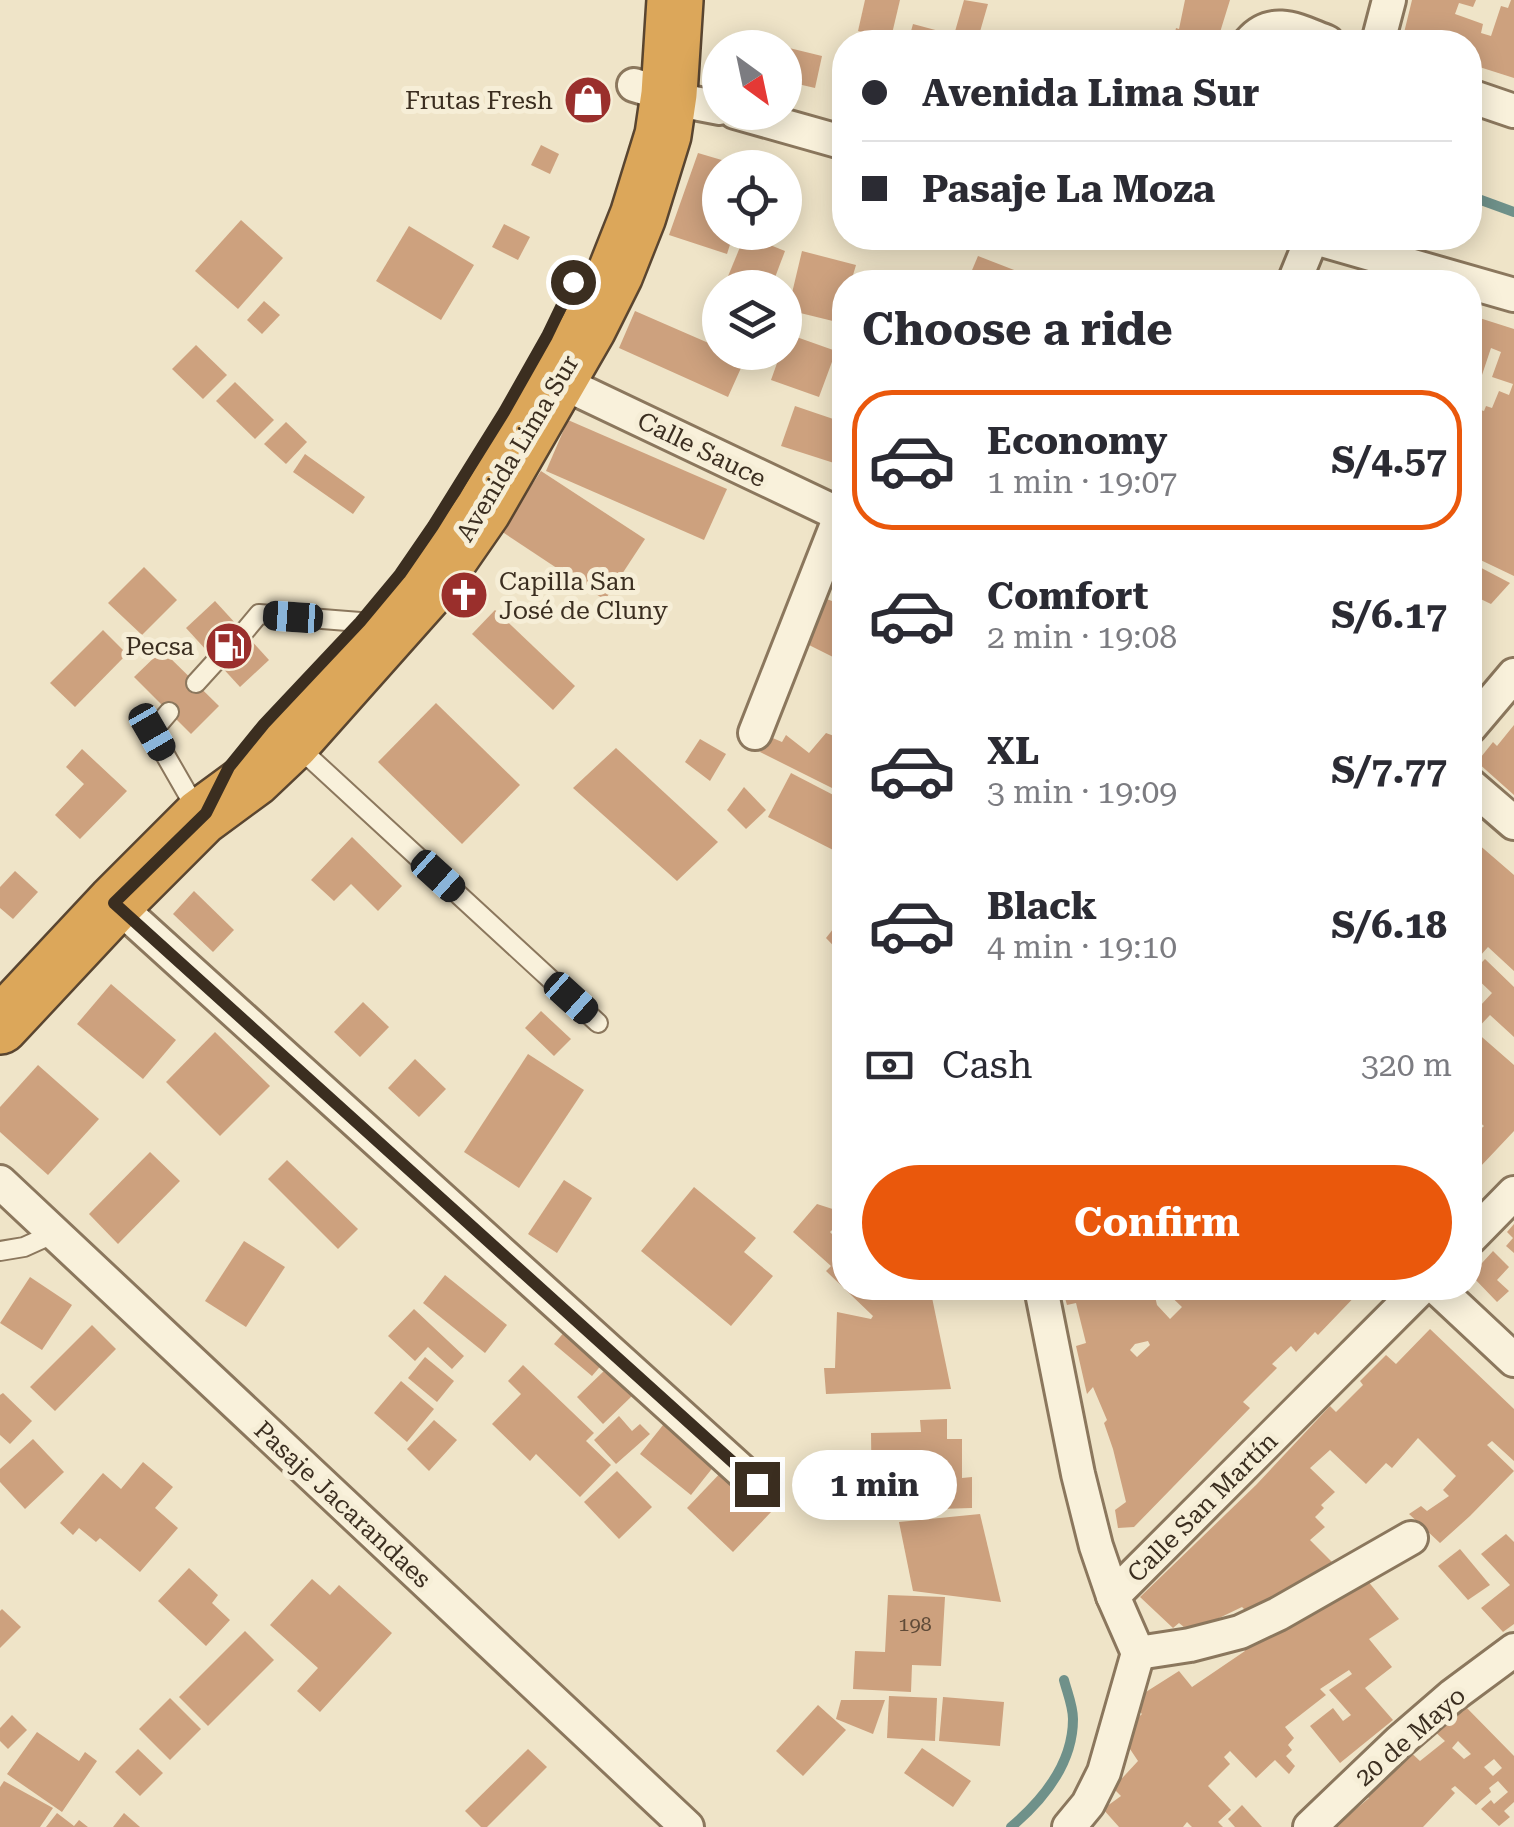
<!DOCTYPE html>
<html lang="en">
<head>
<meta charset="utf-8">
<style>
	:root { --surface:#fff; --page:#f7f7f7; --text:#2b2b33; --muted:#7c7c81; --line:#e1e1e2; --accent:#ea580c }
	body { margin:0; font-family:"Roboto Serif",serif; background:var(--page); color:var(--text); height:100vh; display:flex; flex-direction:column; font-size:38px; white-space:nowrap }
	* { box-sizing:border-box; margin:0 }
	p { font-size:32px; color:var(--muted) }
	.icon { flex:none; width:55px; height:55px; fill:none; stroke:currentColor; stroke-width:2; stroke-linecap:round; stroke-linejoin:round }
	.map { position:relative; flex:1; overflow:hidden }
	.side { position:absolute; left:832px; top:270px; width:650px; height:1030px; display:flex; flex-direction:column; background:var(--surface); border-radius:40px; box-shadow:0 5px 25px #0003 }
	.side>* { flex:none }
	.hud { position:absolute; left:832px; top:30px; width:650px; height:220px; border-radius:40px; box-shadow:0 5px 25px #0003; display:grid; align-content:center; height:220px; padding:0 30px; background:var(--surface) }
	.needle { width:65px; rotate:147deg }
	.buttons { position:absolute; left:702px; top:30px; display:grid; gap:20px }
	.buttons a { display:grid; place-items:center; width:100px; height:100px; border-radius:50%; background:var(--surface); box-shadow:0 5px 25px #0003; font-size:50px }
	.end { position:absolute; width:45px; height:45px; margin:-22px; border:12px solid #3b2e20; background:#fff; box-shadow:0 0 0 5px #fff }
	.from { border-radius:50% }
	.bubble { position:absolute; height:70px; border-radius:35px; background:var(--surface); box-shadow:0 5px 25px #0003; font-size:32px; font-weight:700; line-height:70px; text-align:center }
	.car { position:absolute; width:30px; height:60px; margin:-30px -15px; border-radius:12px; box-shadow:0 0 8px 2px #0007; background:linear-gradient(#222 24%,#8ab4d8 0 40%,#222 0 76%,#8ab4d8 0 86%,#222 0) }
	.hud b { display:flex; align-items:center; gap:35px; height:95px; font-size:38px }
	.hud b+b { border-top:2px solid var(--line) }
	.hud i { width:25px; height:25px; background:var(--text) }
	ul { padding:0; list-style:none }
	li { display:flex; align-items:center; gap:30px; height:140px; margin:0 20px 15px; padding:0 10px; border:5px solid transparent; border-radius:40px }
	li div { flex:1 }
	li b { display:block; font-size:38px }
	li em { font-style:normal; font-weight:700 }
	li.selected { border-color:var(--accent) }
	li>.icon { width:90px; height:90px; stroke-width:1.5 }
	h2 { padding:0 30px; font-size:45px; line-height:120px }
	.pay { display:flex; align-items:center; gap:25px; height:110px; padding:0 30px; font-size:38px }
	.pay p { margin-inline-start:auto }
	.action { display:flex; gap:20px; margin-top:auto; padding:20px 30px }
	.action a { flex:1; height:115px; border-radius:60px; background:var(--accent); color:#fff; font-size:40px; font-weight:700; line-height:115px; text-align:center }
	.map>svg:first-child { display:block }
</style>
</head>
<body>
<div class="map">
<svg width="1514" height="1827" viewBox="0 0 1514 1827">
	<rect width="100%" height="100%" fill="#efe4c8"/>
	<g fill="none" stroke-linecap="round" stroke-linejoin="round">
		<!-- stream -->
		<g stroke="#6f918a" stroke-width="10">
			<polyline points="1470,196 1514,212"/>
			<path d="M1011,1827C1043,1800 1073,1763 1073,1719C1073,1706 1067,1692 1064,1680"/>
		</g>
	</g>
	<!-- building -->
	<g fill="#cda17e" fill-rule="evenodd">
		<polygon points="865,0 900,0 891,38 858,31"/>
		<polygon points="964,0 988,4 977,42 908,42 913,24 954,35"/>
		<polygon points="1185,0 1230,0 1217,42 1173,42 1176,28 1179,29"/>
		<polygon points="1412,0 1476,0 1473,7 1459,3 1455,14 1483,24 1481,33 1491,36 1501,6 1508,8 1511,0 1514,0 1514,78 1470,64 1470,42 1402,41"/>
		<polygon points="785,47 822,56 815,88 785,81"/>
		<polygon points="839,59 845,60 845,90 833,87"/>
		<polygon points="541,145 559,154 550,174 531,165"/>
		<polygon points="698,153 742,166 720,168 720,232 734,232 727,254 669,235"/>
		<polygon points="241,220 283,258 238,309 195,271"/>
		<polygon points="504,224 530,237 518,260 492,247"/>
		<polygon points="409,226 474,265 441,320 376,281"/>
		<polygon points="745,235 785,251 771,288 724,286"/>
		<polygon points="802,251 856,265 851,282 845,282 845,308 841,323 788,310"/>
		<polygon points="978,256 1045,282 967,282"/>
		<polygon points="264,301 280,315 262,334 247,320"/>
		<polygon points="635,311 720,348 720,352 730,352 745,359 728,397 619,348"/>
		<polygon points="1470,315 1514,329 1514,576 1470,555 1470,407 1484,411 1486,406 1492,408 1499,391 1509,395 1513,384 1492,377 1501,352 1491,348 1474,399 1470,398"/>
		<polygon points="788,334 836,351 819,397 771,380 781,352 785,352"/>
		<polygon points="196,345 227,375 203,399 172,369"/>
		<polygon points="235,382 274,420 255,439 216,401"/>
		<polygon points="795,406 845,423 834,463 781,446"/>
		<polygon points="568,420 727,489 704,540 546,471"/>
		<polygon points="286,422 307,442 286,464 264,444"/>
		<polygon points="305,454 365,497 353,514 293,472"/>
		<polygon points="541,471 645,539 605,600 501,531"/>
		<polygon points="1470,562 1510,583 1491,604 1470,594"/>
		<polygon points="144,567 177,600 142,635 108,603"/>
		<polygon points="824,598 845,606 843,619 845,619 845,663 805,643"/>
		<polygon points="215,601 269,660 240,687 186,628"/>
		<polygon points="495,610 575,686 553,710 472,634"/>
		<polygon points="103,630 127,654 75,707 50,683"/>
		<polygon points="162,650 219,706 191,734 134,677"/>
		<polygon points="436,703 520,785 462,844 378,762"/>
		<polygon points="1514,725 1514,795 1477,762 1493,742 1497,746"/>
		<polygon points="826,733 845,740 844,794 760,752 768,736 782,742 786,735 809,753"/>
		<polygon points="700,739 726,754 710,781 685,762"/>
		<polygon points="616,748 718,842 677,881 573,788"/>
		<polygon points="82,749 127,791 80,839 55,815 84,784 66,767"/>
		<polygon points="791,773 845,801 845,856 768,817"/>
		<polygon points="744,787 766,810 746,829 727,810"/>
		<polygon points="352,837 402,886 378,911 351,884 334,901 311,880"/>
		<polygon points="1470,837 1514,875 1514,971 1488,947 1480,956 1470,947"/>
		<polygon points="15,871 38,892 13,919 0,908 0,887"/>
		<polygon points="194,891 234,930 213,952 173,914"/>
		<polygon points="841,919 845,924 845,958 826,938"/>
		<polygon points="1485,959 1514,987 1514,1037 1490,1015 1475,1031 1514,1065 1514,1131 1480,1167 1476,1164 1470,1170 1470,1139 1484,1126 1470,1114 1470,996 1480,1006 1492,993 1471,973"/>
		<polygon points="111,984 176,1040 143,1079 77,1024"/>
		<polygon points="363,1002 389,1027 360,1057 334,1032"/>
		<polygon points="541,1011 571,1039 554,1056 525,1028"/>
		<polygon points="215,1032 270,1086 220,1136 166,1082"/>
		<polygon points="528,1054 584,1090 519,1188 464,1152"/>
		<polygon points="415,1059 446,1089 419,1117 388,1088"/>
		<polygon points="38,1065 99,1119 48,1175 0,1132 0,1107"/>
		<polygon points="150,1152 180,1181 118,1244 89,1214"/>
		<polygon points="287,1160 358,1229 338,1249 268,1179"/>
		<polygon points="564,1180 592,1198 557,1253 528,1234"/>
		<polygon points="694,1187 756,1238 744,1252 773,1276 731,1326 641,1251"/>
		<polygon points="817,1204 845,1213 845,1217 830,1232 845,1248 845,1288 930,1288 951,1389 826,1394 824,1368 835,1368 837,1312 871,1319 873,1316 826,1271 831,1266 793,1232"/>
		<polygon points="1514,1224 1514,1253 1506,1246 1513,1238 1507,1232"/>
		<polygon points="244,1241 285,1267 246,1327 205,1301"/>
		<polygon points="1493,1251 1509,1267 1497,1280 1509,1291 1497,1302 1471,1275"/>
		<polygon points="445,1275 507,1325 485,1353 423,1303"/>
		<polygon points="30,1277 72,1305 42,1350 0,1323"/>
		<path d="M1062,1288H1153L1157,1305L1170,1319L1182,1307L1162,1288H1268L1274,1293L1279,1288H1363L1318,1335L1315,1332L1296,1352L1291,1346L1272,1364L1277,1368L1243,1402L1250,1408L1134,1527L1118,1528L1115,1510L1126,1502L1113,1449L1104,1423L1107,1420L1093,1387L1087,1394L1076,1346L1086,1343L1076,1303L1067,1305ZM1148,1341L1150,1345L1137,1357L1130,1350L1135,1344Z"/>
		<polygon points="414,1309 464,1356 452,1369 428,1347 415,1361 388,1336"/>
		<polygon points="92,1325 116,1349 55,1411 30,1387"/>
		<polygon points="1430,1329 1514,1409 1514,1461 1492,1441 1487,1445 1514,1471 1470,1516 1440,1543 1409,1514 1421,1506 1427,1511 1449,1496 1443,1490 1456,1476 1418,1438 1392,1468 1386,1463 1366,1484 1330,1450 1310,1468 1335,1492 1321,1505 1324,1508 1315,1517 1325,1527 1310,1540 1335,1565 1274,1600 1247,1612 1242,1607 1190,1632 1179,1623 1173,1628 1140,1597 1256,1485 1330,1406 1336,1412 1363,1385 1360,1381 1386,1355 1396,1364"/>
		<polygon points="566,1330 604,1362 592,1376 554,1344"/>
		<polygon points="425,1357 454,1381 437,1402 408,1378"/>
		<polygon points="523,1365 594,1433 586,1441 611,1465 580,1497 536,1454 530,1461 492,1424 521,1394 508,1381"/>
		<polygon points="606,1369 632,1396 603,1424 577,1397"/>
		<polygon points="401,1381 434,1409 407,1442 374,1413"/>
		<polygon points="3,1393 32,1421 10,1444 0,1435 0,1395"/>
		<polygon points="671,1415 722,1456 691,1495 640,1454"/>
		<polygon points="619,1416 632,1431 640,1424 650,1434 616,1464 594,1440"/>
		<polygon points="947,1419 947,1439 962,1439 962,1478 972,1477 972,1508 872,1511 871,1433 921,1432 920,1420"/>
		<polygon points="434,1420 457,1440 429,1471 407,1449"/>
		<polygon points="33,1439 64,1472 25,1509 0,1482 0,1469"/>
		<polygon points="143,1462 173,1487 155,1508 178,1528 140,1572 100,1538 96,1542 79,1528 73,1535 60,1523 103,1473 121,1489"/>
		<polygon points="727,1466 773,1510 733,1552 687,1508"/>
		<polygon points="617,1471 652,1507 619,1539 584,1502"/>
		<polygon points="980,1514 1001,1602 913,1591 899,1522"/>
		<polygon points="1506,1534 1514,1542 1514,1624 1503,1632 1481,1608 1510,1585 1481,1554"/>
		<polygon points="1460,1549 1490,1585 1468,1600 1438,1566"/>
		<polygon points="189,1568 218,1595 212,1603 230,1620 206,1646 158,1601"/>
		<polygon points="312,1579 330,1595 339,1585 392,1633 320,1712 297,1691 318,1668 270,1625"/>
		<polygon points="1367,1580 1399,1619 1369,1639 1392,1667 1365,1688 1393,1720 1340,1763 1310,1726 1333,1708 1343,1721 1351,1715 1329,1690 1352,1674 1349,1670 1320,1689 1326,1695 1285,1727 1294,1738 1288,1745 1292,1750 1286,1756 1295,1766 1289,1774 1275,1760 1256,1778 1230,1751 1224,1757 1230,1764 1208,1786 1231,1810 1218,1822 1223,1827 1192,1827 1187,1822 1183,1827 1119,1827 1103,1809 1121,1796 1113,1788 1138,1761 1120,1734 1142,1714 1130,1702 1179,1671 1192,1687 1245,1651 1237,1642 1299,1614 1304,1619"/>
		<polygon points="888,1595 945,1597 941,1666 912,1665 911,1692 853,1689 855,1651 885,1652"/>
		<polygon points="2,1609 21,1627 0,1648 0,1611"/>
		<polygon points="245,1631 274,1660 208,1726 179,1697"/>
		<polygon points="889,1696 937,1698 935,1741 887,1738"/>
		<polygon points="943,1697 1004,1702 1000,1746 939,1741"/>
		<polygon points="170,1698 201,1729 170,1760 139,1729"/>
		<polygon points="841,1700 885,1700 873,1734 836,1719"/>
		<path d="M1462,1703L1514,1756V1802L1504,1811L1510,1817L1499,1826L1481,1809L1491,1800L1494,1804L1508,1792L1498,1781L1489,1788L1491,1792L1476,1805L1455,1786L1451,1789L1455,1793L1423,1827H1335L1369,1798L1362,1791L1405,1747L1420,1761L1445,1741L1432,1729ZM1458,1741L1471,1754L1464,1759L1452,1748ZM1494,1759L1502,1768L1493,1776L1484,1767Z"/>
		<polygon points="818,1705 846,1730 803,1776 776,1751"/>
		<polygon points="12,1715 27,1730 8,1749 0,1741 0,1728"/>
		<polygon points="37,1732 79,1761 85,1752 97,1761 62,1812 7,1774"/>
		<polygon points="922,1748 971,1781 953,1807 904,1773"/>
		<polygon points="138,1749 163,1773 140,1796 115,1772"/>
		<polygon points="528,1749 547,1767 487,1827 481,1827 465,1811"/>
		<polygon points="4,1781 53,1808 40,1827 0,1827 0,1787"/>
		<polygon points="1242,1805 1262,1827 1235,1827 1228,1819"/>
		<polygon points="57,1813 74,1826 79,1820 88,1827 46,1827"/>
		<polygon points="124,1813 140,1827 113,1827"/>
	</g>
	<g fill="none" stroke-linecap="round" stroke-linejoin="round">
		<!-- lane casing -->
		<g stroke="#8b775d" stroke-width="22">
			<g id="lane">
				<polyline points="244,632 259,614 360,622"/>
				<polyline points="196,683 216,661"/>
				<polyline points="169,712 152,732 198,812"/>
				<polyline points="296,745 598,1023"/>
				<polyline points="0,1251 24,1247 55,1233"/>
			</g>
		</g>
		<!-- street casing -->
		<g stroke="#8b775d" stroke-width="38">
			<g id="street">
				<path d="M1250,42C1273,15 1300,32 1327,42"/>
				<polyline points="1378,42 1389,0"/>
				<polyline points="634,85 694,103 720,108"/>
				<polyline points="1470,96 1514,111"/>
				<polyline points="735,112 845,143"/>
				<polyline points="1315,238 1514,295"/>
				<polyline points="1294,282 1312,238"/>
				<polyline points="559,381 845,517"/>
				<polyline points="1470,727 1514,675"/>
				<polyline points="755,733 845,504"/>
				<polyline points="1470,785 1514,823"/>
				<polyline points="115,903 757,1485"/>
				<polyline points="0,1182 687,1827"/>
				<polyline points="1470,1238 1514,1193"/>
				<polyline points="1041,1288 1078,1474 1096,1546 1113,1596 1138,1653 1104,1772 1088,1804 1069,1827"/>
				<polyline points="1437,1288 1514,1360"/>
				<polyline points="1113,1596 1421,1288"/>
				<polyline points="1138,1653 1190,1645 1240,1632 1278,1614 1411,1538"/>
				<polyline points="1310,1827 1400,1741 1452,1696 1514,1650"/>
			</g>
		</g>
		<!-- highway casing -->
		<g stroke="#594530" stroke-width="60">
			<polyline id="highway" points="0,1026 115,903 201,817 254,778 292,742 429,588 483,510 588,328 615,274 638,216 663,135 669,94 675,0"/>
		</g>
		<!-- lane -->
		<use href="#lane" stroke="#f9f1db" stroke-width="18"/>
		<!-- street -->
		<use href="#street" stroke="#f9f1db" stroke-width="32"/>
		<!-- highway -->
		<use href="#highway" stroke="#dca75a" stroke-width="55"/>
	</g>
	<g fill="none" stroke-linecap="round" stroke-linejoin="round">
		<!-- route -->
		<polyline stroke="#3b2e20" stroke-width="12" points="573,282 547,336 504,412 433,526 400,574 360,622 264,724 229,767 206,813 114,903 757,1484"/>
	</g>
	<!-- icons -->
	<defs>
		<g id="shop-disc" transform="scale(2.5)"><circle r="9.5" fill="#9a2f2c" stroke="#f6eed7"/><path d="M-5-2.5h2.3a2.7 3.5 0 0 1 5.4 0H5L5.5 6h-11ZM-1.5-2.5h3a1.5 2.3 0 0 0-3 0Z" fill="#fff"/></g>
		<g id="church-disc" transform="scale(2.5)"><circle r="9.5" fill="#9a2f2c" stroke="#f6eed7"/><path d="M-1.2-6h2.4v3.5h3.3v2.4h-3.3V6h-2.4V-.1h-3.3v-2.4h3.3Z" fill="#fff"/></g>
		<g id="fuel-disc" transform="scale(2.5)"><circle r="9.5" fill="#9a2f2c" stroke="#f6eed7"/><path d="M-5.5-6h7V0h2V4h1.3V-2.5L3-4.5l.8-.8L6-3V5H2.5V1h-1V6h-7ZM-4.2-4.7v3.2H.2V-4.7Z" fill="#fff"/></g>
	</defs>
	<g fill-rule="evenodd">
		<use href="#shop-disc" x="588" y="100"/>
		<use href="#church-disc" x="464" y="595"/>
		<use href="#fuel-disc" x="229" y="646"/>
	</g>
	<g text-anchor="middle" stroke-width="10" stroke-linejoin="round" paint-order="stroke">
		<!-- number labels -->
		<g font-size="20" fill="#604b38">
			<text x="915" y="1631">198</text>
		</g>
		<!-- poi labels -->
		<g font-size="25" fill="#3b2e20" stroke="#f6eed7" text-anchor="end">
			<text x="553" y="109">Frutas Fresh</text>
			<text x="499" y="590" text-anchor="start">Capilla San<tspan x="499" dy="29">José de Cluny</tspan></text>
			<text x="194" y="655">Pecsa</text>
		</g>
		<!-- street labels -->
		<g font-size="25" fill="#3b2e20" stroke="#f6eed7">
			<text transform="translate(517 448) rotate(-59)" y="9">Avenida Lima Sur</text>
			<text transform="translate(702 449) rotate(26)" y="9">Calle Sauce</text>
			<text transform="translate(343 1504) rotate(43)" y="9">Pasaje Jacarandaes</text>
			<text transform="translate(1202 1507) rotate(-45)" y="9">Calle San Martín</text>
			<text transform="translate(1410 1736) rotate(-41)" y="9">20 de Mayo</text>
		</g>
	</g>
</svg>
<div class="buttons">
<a><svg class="needle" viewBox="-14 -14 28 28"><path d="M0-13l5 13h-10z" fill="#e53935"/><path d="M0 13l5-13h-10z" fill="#7c7c81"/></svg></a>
<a><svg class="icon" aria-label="locate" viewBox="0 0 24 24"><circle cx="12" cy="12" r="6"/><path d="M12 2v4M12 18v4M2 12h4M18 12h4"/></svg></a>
<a><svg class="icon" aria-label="layers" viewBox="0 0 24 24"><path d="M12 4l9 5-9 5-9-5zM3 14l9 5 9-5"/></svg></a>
</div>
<i class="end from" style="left:573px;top:282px"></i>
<i class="end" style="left:757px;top:1484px"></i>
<div class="bubble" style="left:792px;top:1450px;width:165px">1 min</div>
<i class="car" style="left:293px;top:617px;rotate:274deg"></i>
<i class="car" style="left:152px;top:732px;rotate:150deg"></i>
<i class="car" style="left:438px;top:876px;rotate:132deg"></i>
<i class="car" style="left:571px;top:998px;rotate:132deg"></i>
<div class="hud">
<b><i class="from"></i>Avenida Lima Sur</b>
<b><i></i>Pasaje La Moza</b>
</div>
<section class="side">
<h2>Choose a ride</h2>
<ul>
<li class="selected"><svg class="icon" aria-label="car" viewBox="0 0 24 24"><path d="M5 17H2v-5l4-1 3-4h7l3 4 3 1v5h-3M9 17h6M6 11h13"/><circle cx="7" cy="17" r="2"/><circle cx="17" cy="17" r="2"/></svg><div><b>Economy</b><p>1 min · 19:07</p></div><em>S/4.57</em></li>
<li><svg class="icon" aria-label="car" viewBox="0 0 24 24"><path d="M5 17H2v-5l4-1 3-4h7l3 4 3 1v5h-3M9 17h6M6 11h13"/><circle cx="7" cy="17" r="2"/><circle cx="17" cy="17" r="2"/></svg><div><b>Comfort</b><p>2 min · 19:08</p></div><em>S/6.17</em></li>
<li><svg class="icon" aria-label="car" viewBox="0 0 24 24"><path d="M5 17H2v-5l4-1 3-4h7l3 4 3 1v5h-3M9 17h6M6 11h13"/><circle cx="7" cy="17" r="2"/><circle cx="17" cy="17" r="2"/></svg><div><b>XL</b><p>3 min · 19:09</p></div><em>S/7.77</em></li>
<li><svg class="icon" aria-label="car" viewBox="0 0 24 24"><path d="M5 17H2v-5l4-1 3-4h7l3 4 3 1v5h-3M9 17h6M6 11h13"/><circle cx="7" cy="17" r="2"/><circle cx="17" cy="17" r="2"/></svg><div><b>Black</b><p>4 min · 19:10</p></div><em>S/6.18</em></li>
</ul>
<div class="pay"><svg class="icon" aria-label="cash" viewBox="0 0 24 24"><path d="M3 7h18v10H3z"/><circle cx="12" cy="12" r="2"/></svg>Cash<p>320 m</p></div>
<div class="action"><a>Confirm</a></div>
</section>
</div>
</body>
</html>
